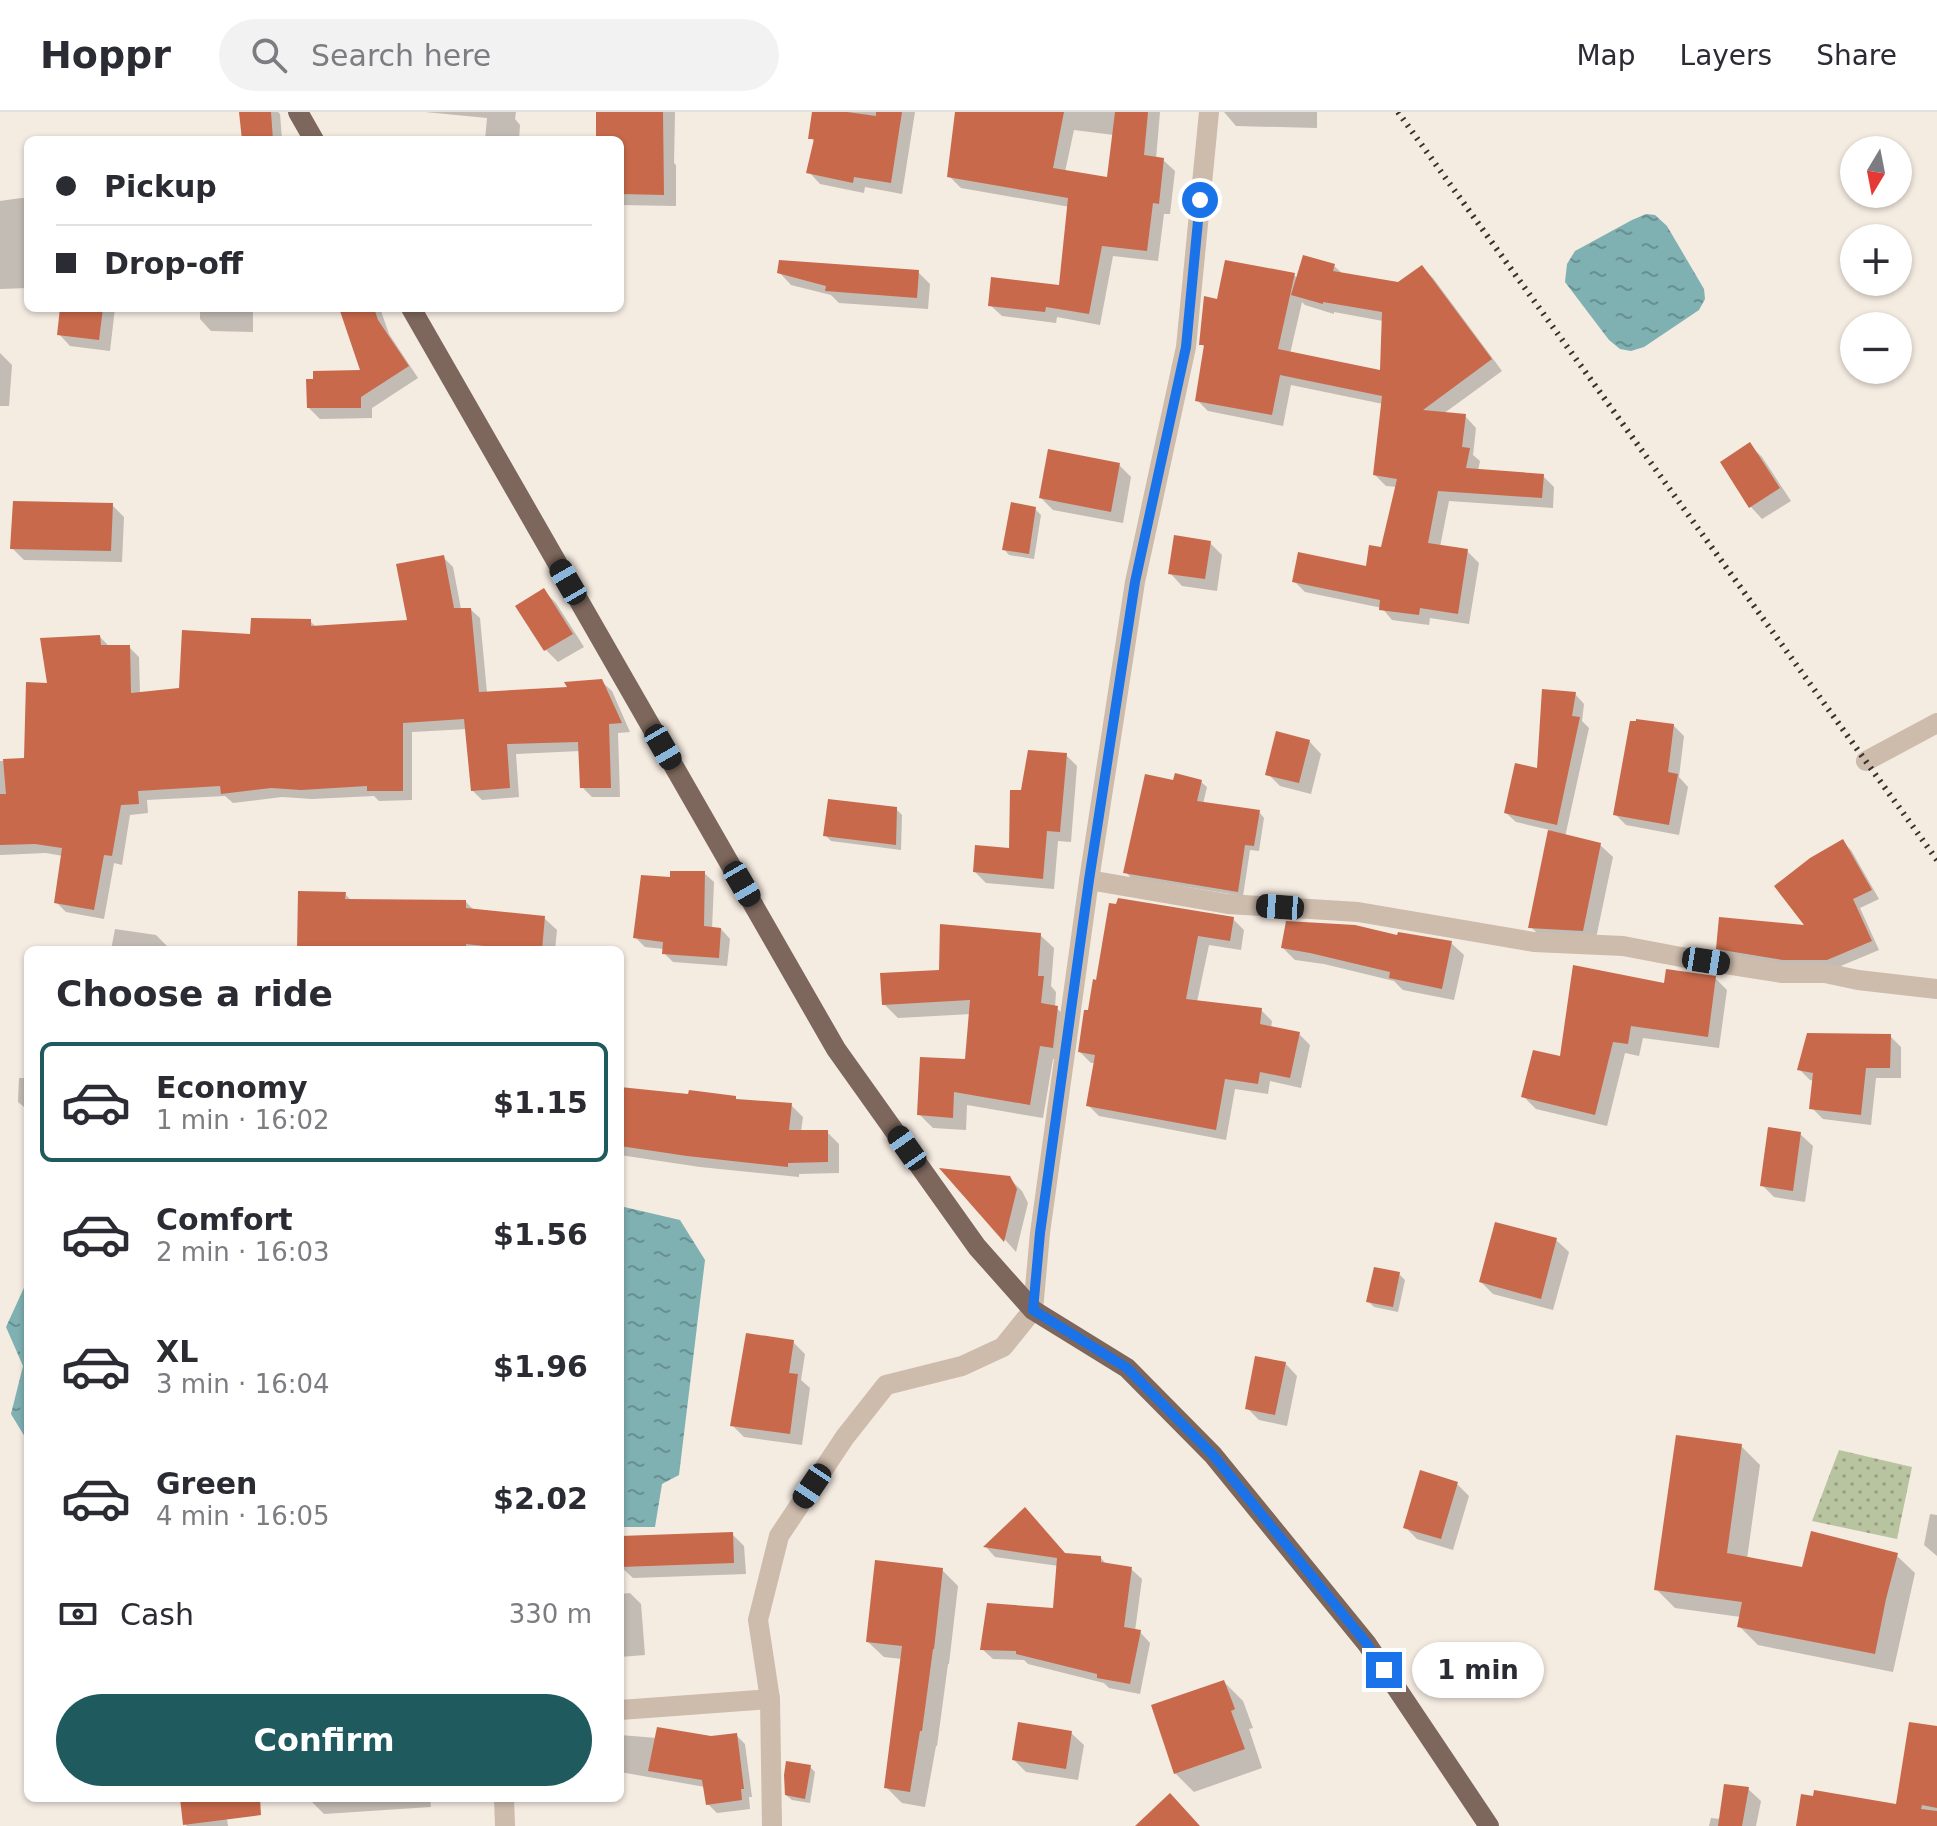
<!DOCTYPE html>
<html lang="en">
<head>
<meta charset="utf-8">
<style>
	:root { --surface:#fff; --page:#f2f2f3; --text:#2b2b33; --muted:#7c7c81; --line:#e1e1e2; --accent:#1f5a5e }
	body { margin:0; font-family:"DejaVu Sans",sans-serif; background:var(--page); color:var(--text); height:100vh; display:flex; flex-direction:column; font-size:30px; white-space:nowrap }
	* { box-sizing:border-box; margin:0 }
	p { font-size:26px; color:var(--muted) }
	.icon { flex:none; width:44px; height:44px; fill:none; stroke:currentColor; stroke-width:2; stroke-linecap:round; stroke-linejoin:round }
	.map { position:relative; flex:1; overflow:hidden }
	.drawer { position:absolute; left:24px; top:834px; width:600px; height:856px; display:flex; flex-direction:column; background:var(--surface); border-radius:12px; box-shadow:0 2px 6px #0004 }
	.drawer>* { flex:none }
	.hud { position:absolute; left:24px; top:24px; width:600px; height:176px; border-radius:12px; box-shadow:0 2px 6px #0004; display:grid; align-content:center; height:176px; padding:0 32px; background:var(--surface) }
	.needle { width:52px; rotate:190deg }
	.fabs { position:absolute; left:1840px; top:24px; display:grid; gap:16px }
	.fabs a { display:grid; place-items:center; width:72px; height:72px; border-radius:50%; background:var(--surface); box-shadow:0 2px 6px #0004; font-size:40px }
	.end { position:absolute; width:36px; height:36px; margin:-18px; border:10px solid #1a73e8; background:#fff; box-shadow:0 0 0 4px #fff }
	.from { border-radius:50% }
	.bubble { position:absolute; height:56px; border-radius:28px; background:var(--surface); box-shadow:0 2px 6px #0004; font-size:26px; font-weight:800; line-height:56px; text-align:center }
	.car { position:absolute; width:24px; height:48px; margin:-24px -12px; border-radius:10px; box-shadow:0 0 6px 2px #0007; background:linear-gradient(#222 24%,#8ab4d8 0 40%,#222 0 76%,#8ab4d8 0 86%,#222 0) }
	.hud b { display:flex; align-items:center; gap:28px; height:76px; font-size:30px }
	.hud b+b { border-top:2px solid var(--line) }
	.hud i { width:20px; height:20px; background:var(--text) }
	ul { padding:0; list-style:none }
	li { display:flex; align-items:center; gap:24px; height:120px; margin:0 16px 12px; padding:0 16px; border:4px solid transparent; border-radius:12px }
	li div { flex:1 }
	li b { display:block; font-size:30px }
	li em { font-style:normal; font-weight:800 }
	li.active { border-color:var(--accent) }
	li>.icon { width:72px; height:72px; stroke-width:1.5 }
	h2 { padding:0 32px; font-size:36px; line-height:96px }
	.pay { display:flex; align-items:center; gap:20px; height:88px; padding:0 32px; font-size:30px }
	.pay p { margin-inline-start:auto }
	.button { display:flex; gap:16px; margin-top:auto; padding:16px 32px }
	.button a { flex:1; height:92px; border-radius:48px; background:var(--accent); color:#fff; font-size:32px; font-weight:800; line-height:92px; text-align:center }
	header { display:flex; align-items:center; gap:48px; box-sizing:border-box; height:112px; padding:0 40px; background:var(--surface); border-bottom:2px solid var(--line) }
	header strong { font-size:38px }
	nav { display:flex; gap:44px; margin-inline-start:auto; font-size:28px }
	.search { width:560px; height:72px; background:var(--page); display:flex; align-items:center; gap:20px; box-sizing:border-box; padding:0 28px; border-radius:44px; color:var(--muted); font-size:30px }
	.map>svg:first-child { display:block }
</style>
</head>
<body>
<header>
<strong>Hoppr</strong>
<div class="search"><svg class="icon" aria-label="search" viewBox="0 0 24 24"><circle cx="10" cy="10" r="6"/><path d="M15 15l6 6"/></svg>Search here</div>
<nav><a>Map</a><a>Layers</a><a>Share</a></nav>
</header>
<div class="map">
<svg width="1937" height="1714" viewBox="0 0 1937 1714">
	<defs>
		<pattern id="green-dots" width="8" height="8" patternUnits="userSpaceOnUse" patternTransform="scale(2)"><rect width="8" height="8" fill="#b8c4a0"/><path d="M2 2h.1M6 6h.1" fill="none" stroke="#97a083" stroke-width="1.8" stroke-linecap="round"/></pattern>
		<pattern id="water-ripples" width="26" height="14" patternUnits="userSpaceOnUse" patternTransform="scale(2)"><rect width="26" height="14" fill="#7fb0b2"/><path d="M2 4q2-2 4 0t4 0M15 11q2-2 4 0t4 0" fill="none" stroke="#699091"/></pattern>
	</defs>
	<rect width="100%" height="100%" fill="#f4ebe1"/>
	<!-- green -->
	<polygon fill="url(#green-dots)" points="1839,1338 1912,1355 1897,1427 1812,1409"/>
	<!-- water -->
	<g fill="url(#water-ripples)">
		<polygon points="1646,102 1655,103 1667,114 1704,177 1705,187 1699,198 1644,235 1631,239 1620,237 1609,228 1565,170 1567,152 1575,139 1632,108"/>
		<polygon points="620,1094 680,1108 705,1148 679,1363 662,1372 655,1415 620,1415"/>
		<polygon points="28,1167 28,1330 11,1302 23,1254 6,1215"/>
	</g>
	<!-- shadow -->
	<g fill="#0003" fill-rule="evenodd">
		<polygon points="241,0 278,0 280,2 282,28 244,28"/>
		<polygon points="425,0 516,0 515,7 520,13 519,28 485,28 487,6"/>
		<polygon points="598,0 675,0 674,51 676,53 676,94 620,93 620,28 598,28"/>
		<polygon points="814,0 915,0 902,82 865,75 864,81 820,72 809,60 815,31 811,26"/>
		<path d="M1006,0H1160L1156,47L1163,48L1175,59L1170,102H1164L1158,149L1113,144L1100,213L1057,205L1056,211L1002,204L990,193L1061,175L1070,95L961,76L949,64ZM1074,18L1114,23L1109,67L1065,60Z"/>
		<polygon points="1224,0 1317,0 1317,16 1236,14"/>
		<polygon points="21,86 28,86 28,176 0,177 0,89"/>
		<path d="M1334,154L1343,162L1399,172L1422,155L1433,166L1502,259L1443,302L1465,304L1476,316L1473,343L1480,349L1478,359L1543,364L1554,375L1553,396L1449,389L1440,435L1467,439L1479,451L1469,512L1430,506L1429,513L1392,508L1382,496L1305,480L1294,469L1367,456L1382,437L1397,375L1386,374L1375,363L1383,292L1291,273L1283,314L1208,299L1197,288L1206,236L1201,232L1218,189L1294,163L1298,167ZM1302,190L1305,193L1334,202V200L1383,209L1381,260L1290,242Z"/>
		<polygon points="779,160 918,160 930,172 928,197 839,191 831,183 791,173"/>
		<polygon points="62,196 115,196 110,239 70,234 59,222"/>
		<polygon points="200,196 253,196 253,220 211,219 200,207"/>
		<polygon points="341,196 380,196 389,222 418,266 372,296 372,306 320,307 309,296 363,260"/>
		<polygon points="0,241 12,253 9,294 0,294"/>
		<polygon points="1750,333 1762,345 1791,389 1762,407 1750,394"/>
		<polygon points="1119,353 1131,365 1123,411 1053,398 1041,386"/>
		<polygon points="112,393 124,405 122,450 24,448 12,436"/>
		<polygon points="1035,397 1041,403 1034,447 1009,443 1004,437"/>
		<polygon points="1210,431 1222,443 1217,479 1182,474 1170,461"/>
		<polygon points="443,445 453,455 461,497 470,497 480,506 487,581 570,576 601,569 612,579 630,620 618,621 620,685 592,685 582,675 580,639 516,642 519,685 482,688 472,678 467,617 412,620 412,688 379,689 374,684 312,687 282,685 233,691 225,684 147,688 148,701 130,703 122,753 114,751 104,807 66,800 56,790 63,744 46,741 0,743 0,649 26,649 49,573 100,525 110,535 129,535 139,545 140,582 181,578 252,524 310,509 317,516 410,510"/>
		<polygon points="544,479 556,491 584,535 558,550 546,538 518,494"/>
		<polygon points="1575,582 1584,592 1582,609 1589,616 1565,725 1600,733 1613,745 1595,831 1543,827 1531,815 1550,718 1516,710 1506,701 1539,658"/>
		<polygon points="1673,613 1684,624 1679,665 1688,675 1679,723 1626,713 1615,702"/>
		<polygon points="1309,629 1321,642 1311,682 1280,674 1268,662"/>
		<polygon points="1066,643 1077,654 1071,730 1058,729 1054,777 986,771 975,760 1011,738 1023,680"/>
		<polygon points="1201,670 1207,675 1203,692 1259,700 1264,706 1259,739 1250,738 1243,784 1131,766 1126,760 1175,671"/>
		<polygon points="896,697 902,703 901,738 831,729 825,723"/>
		<polygon points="1843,730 1851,738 1879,787 1860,796 1879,838 1836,856 1793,856 1727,845 1718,837 1809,815"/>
		<polygon points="704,761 714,770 712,817 721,817 730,827 727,854 673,850 664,841 664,837 645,835 636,826 672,767"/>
		<polygon points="345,782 352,789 466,790 475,799 544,806 557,818 555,838 299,838"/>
		<polygon points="1233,807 1244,818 1241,838 1209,833 1197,890 1261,898 1272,909 1271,916 1299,922 1310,933 1301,976 1270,969 1268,982 1235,977 1226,1028 1099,1004 1088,993 1095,951 1091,951 1080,940 1095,870"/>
		<polygon points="115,817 156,823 168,835 167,838 111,838"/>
		<polygon points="1040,823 1054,836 1051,874 1056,880 1055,895 1071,909 1066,949 1053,947 1043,1006 967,993 966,1018 933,1016 919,1002 967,949 971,902 898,906 884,892 941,860"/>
		<polygon points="1399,826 1451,831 1464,843 1454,888 1403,878 1394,869 1324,852 1295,848 1283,836"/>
		<polygon points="1715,866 1727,878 1719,936 1643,926 1639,944 1625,941 1607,1014 1536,997 1523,984 1562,947 1666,874"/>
		<polygon points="1890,924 1901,935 1901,966 1876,966 1871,1013 1823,1007 1812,996 1814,969 1810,968 1799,957"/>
		<polygon points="19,966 28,966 28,996 24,995 18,990"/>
		<polygon points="620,977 735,986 738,989 791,993 803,1005 801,1020 827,1020 839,1032 839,1061 799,1062 799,1065 700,1055 620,1043"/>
		<polygon points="1800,1022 1813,1034 1805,1090 1774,1085 1762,1073"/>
		<polygon points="944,1059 1009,1066 1022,1079 1028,1091 1016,1140"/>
		<polygon points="1556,1128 1569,1140 1553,1198 1493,1182 1481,1170"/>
		<polygon points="1399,1162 1405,1168 1398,1200 1374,1195 1368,1189"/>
		<polygon points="793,1230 805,1242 801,1268 810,1276 802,1333 744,1325 732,1313"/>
		<polygon points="1285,1251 1297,1264 1287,1314 1259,1308 1247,1296"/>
		<polygon points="1741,1334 1760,1353 1747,1447 1803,1458 1896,1443 1915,1461 1893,1560 1758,1533 1739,1514 1741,1505 1675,1496 1657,1478"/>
		<polygon points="1457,1372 1469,1384 1453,1438 1417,1427 1405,1415"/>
		<polygon points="1930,1402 1937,1403 1937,1444 1924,1433"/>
		<polygon points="732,1422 744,1434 746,1462 633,1466 620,1454 620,1426"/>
		<polygon points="986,1435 1101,1446 1107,1453 1131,1457 1142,1467 1135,1519 1140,1520 1150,1531 1140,1582 1109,1576 1104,1571 1028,1552 1024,1548 993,1547 982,1537 1055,1498 1059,1454 995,1445"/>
		<polygon points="942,1458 958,1474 949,1552 948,1552 937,1634 936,1634 925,1695 902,1691 887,1676 902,1547 884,1545 868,1530"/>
		<polygon points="630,1481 641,1492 645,1543 620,1545 620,1482"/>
		<polygon points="1224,1570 1243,1589 1253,1616 1249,1617 1262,1656 1194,1680 1175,1661"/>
		<polygon points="1937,1616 1937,1714 1798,1714 1897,1694"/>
		<polygon points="1071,1621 1084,1633 1078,1668 1026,1660 1014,1648"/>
		<polygon points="620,1623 657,1626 711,1626 736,1623 745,1632 752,1685 749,1685 750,1697 717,1701 708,1692 705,1675 620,1660"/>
		<polygon points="810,1655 815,1660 810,1691 792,1688 786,1683"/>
		<polygon points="1748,1677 1761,1689 1756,1714 1709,1714 1711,1706 1721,1707"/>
		<polygon points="182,1686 224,1686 228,1714 187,1714 185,1712"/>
		<polygon points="312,1686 430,1686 431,1695 324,1702 312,1690"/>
		<polygon points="527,1686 571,1686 530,1689"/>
	</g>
	<!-- building -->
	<g fill="#c8694b">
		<polygon points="239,0 271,0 273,28 242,28"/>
		<polygon points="596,0 663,0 664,83 620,82 620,27 596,27"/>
		<polygon points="812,0 847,0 876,4 876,0 902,0 891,71 854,65 853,71 806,61 814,27 808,27"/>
		<polygon points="955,0 1064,0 1053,56 1107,65 1115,0 1148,0 1144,43 1164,46 1159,92 1153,91 1147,139 1102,134 1089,202 1046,195 1045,200 988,194 991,165 1059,173 1068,86 947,65"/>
		<polygon points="1303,143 1335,152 1333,159 1398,170 1422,153 1492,247 1423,298 1466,302 1462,335 1470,336 1466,356 1544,362 1542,386 1438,379 1428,431 1468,437 1458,502 1420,496 1419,503 1379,498 1380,488 1292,470 1298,440 1366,454 1369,433 1381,435 1397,367 1373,363 1382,284 1280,263 1272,303 1195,289 1204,233 1199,233 1204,184 1217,187 1225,148 1295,161 1278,237 1380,258 1382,200 1323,190 1323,192 1291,183"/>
		<polygon points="779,148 919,158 917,186 825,179 826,174 777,161"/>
		<polygon points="60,196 103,196 99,228 57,223"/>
		<polygon points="339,196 374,196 378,208 409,254 361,285 361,296 307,296 306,267 313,267 313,259 360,258"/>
		<polygon points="1750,330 1780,376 1749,396 1720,350"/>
		<polygon points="1048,337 1120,351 1111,400 1039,386"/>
		<polygon points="13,389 113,391 111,439 10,437"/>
		<polygon points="1011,390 1036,395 1029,442 1002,438"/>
		<polygon points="1174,423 1211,429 1205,467 1168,462"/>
		<polygon points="444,443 454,496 471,496 479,580 567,575 564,570 602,567 622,611 609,612 611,676 580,676 578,630 507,632 510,676 471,679 464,607 403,611 403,679 367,679 367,674 301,678 271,676 221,682 220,674 138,679 139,692 121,693 112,744 104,743 94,798 54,791 62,736 35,732 0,733 0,682 6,682 3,647 24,646 26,570 47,571 40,526 100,523 101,533 130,533 131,581 179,576 182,518 250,522 251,506 311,507 311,514 407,508 396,452"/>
		<polygon points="544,476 573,522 544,539 515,494"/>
		<polygon points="1542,577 1576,580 1572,604 1580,605 1557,713 1504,701 1515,651 1537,656"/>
		<polygon points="1636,607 1674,612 1668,660 1678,662 1669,713 1613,703 1630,609 1636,609"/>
		<polygon points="1276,619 1310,628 1299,671 1265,663"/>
		<polygon points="1028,638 1067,641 1060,720 1047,719 1043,767 973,760 975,733 1009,736 1010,678 1021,678"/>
		<polygon points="1175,661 1202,668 1197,689 1260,698 1254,734 1245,733 1238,780 1123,761 1145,662 1173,668"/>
		<polygon points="828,687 897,695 896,733 823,724"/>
		<polygon points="1548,718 1601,731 1583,819 1528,816"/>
		<polygon points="1843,727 1872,778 1853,787 1872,829 1827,848 1783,848 1716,837 1719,805 1804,813 1774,774 1810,746"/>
		<polygon points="670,759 705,759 704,814 721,816 719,846 662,842 663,830 633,826 641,763 670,765"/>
		<polygon points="298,779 346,780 345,787 466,788 466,796 545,804 542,838 523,838 466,832 466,838 297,838"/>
		<polygon points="1118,786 1234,805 1230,829 1198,824 1186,887 1262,896 1260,912 1300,920 1290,966 1260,960 1258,972 1225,967 1216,1018 1086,994 1095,943 1078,940 1084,898 1088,898 1093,867 1096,868 1109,791 1116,792"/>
		<polygon points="1286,809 1355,813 1397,823 1398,820 1452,829 1442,877 1389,866 1390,860 1310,841 1281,836"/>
		<polygon points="940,812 1041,821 1038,864 1044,864 1041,891 1058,894 1053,936 1040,934 1030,993 954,980 953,1006 917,1003 920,945 965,947 970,888 882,893 880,861 939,858"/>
		<polygon points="1573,853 1664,871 1666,857 1716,864 1708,925 1631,914 1628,932 1613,930 1595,1003 1521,985 1533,938 1560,944"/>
		<polygon points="1807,921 1891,922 1890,956 1866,956 1861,1003 1809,997 1813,961 1797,958"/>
		<polygon points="620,975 688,982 689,978 736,984 736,987 792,991 789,1018 828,1018 828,1050 788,1051 788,1055 687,1044 620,1034"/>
		<polygon points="1768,1015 1801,1020 1793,1079 1760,1074"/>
		<polygon points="939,1056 1010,1064 1017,1077 1004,1130"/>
		<polygon points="1495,1110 1557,1126 1541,1187 1479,1170"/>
		<polygon points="1374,1155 1400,1160 1393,1195 1366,1190"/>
		<polygon points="746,1221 794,1228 789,1261 798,1262 790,1322 730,1314"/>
		<polygon points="1255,1244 1286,1250 1275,1303 1245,1297"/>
		<polygon points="1676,1323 1742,1332 1727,1441 1802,1455 1811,1419 1898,1441 1886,1487 1875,1542 1737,1515 1742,1490 1654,1478"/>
		<polygon points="1420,1358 1458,1370 1441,1427 1403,1416"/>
		<polygon points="1025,1395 1065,1441 1101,1444 1101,1450 1132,1455 1124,1515 1141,1518 1130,1572 1097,1566 1097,1562 1016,1542 1016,1539 980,1538 987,1491 1053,1496 1057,1446 983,1435"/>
		<polygon points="733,1420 734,1451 620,1455 620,1424"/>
		<polygon points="875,1448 943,1456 934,1537 933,1537 922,1619 920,1619 910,1680 884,1676 902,1534 866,1530"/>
		<polygon points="1224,1568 1235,1597 1231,1599 1245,1637 1174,1662 1151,1593"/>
		<polygon points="1018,1610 1072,1619 1066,1657 1012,1648"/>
		<polygon points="1909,1610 1937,1614 1937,1696 1922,1693 1921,1697 1937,1699 1937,1714 1796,1714 1801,1682 1813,1684 1814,1678 1896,1692"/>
		<polygon points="657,1615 711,1624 737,1621 744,1677 741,1677 742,1688 706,1693 702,1668 648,1659"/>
		<polygon points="786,1649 811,1653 805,1687 785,1683 784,1663"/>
		<polygon points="1724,1672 1749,1675 1742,1714 1718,1714"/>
		<polygon points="1170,1681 1200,1714 1135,1714"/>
		<polygon points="180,1686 260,1686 261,1703 183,1713"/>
	</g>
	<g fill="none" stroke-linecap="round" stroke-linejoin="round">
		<!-- minor -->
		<g stroke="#cdbbac" stroke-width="20">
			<polyline points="1866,649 1937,611"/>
			<polyline points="1089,768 1228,792 1358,800 1534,830 1623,834 1681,845 1782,861 1825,861 1858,868 1937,877"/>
			<polyline points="620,1598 770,1587"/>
			<polyline points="504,1686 505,1714"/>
			<polyline points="772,1714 770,1587 758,1508 779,1424 845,1325 886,1273 962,1254 1003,1235 1033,1198 1040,1121 1089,768 1135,470 1186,235 1209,0"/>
		</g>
		<!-- major -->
		<g stroke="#7d675c" stroke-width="20">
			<polyline points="298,0 314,28"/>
			<polyline points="411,196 836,937 977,1135 1033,1198 1127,1256 1213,1343 1367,1532 1489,1714"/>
		</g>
		<!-- rail -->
		<polyline stroke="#3b302b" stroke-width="6" stroke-dasharray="2 6" stroke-linecap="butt" points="1398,0 1937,748"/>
	</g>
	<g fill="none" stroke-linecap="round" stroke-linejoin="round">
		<!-- route -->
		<polyline stroke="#1a73e8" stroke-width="10" points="1200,88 1186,235 1135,470 1089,768 1040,1121 1033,1198 1127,1256 1213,1343 1367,1532 1384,1558"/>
	</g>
</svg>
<div class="fabs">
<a><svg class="needle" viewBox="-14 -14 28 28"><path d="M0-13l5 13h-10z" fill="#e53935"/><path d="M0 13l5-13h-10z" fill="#7c7c81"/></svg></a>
<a>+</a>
<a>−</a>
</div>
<i class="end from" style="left:1200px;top:88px"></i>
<i class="end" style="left:1384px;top:1558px"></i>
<div class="bubble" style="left:1412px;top:1530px;width:132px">1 min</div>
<i class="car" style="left:568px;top:470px;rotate:330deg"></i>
<i class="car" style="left:663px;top:635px;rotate:150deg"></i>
<i class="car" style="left:742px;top:772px;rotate:150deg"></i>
<i class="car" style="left:1280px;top:795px;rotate:274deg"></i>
<i class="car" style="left:1706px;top:849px;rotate:99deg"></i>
<i class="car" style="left:907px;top:1036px;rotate:325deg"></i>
<i class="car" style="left:812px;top:1374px;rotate:214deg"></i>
<div class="hud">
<b><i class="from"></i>Pickup</b>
<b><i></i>Drop-off</b>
</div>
<section class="drawer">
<h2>Choose a ride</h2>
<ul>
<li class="active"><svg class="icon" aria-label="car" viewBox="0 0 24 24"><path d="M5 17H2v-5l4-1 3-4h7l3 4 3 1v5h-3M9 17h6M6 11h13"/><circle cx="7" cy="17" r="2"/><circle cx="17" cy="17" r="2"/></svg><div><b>Economy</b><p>1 min · 16:02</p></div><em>$1.15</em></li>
<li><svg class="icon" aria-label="car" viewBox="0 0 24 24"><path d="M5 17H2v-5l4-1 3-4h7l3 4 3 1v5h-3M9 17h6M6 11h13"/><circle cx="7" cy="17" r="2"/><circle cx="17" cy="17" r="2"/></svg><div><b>Comfort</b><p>2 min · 16:03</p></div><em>$1.56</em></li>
<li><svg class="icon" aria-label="car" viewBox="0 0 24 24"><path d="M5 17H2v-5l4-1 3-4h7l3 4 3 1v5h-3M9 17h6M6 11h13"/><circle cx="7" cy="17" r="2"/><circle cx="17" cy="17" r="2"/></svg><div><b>XL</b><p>3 min · 16:04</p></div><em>$1.96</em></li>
<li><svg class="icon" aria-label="car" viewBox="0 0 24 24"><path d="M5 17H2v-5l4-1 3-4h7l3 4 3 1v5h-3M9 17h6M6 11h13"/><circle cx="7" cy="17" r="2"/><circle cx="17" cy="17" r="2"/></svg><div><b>Green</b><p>4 min · 16:05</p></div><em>$2.02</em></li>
</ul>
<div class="pay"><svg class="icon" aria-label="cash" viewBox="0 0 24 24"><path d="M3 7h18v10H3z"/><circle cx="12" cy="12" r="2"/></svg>Cash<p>330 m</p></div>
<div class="button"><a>Confirm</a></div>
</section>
</div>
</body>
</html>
